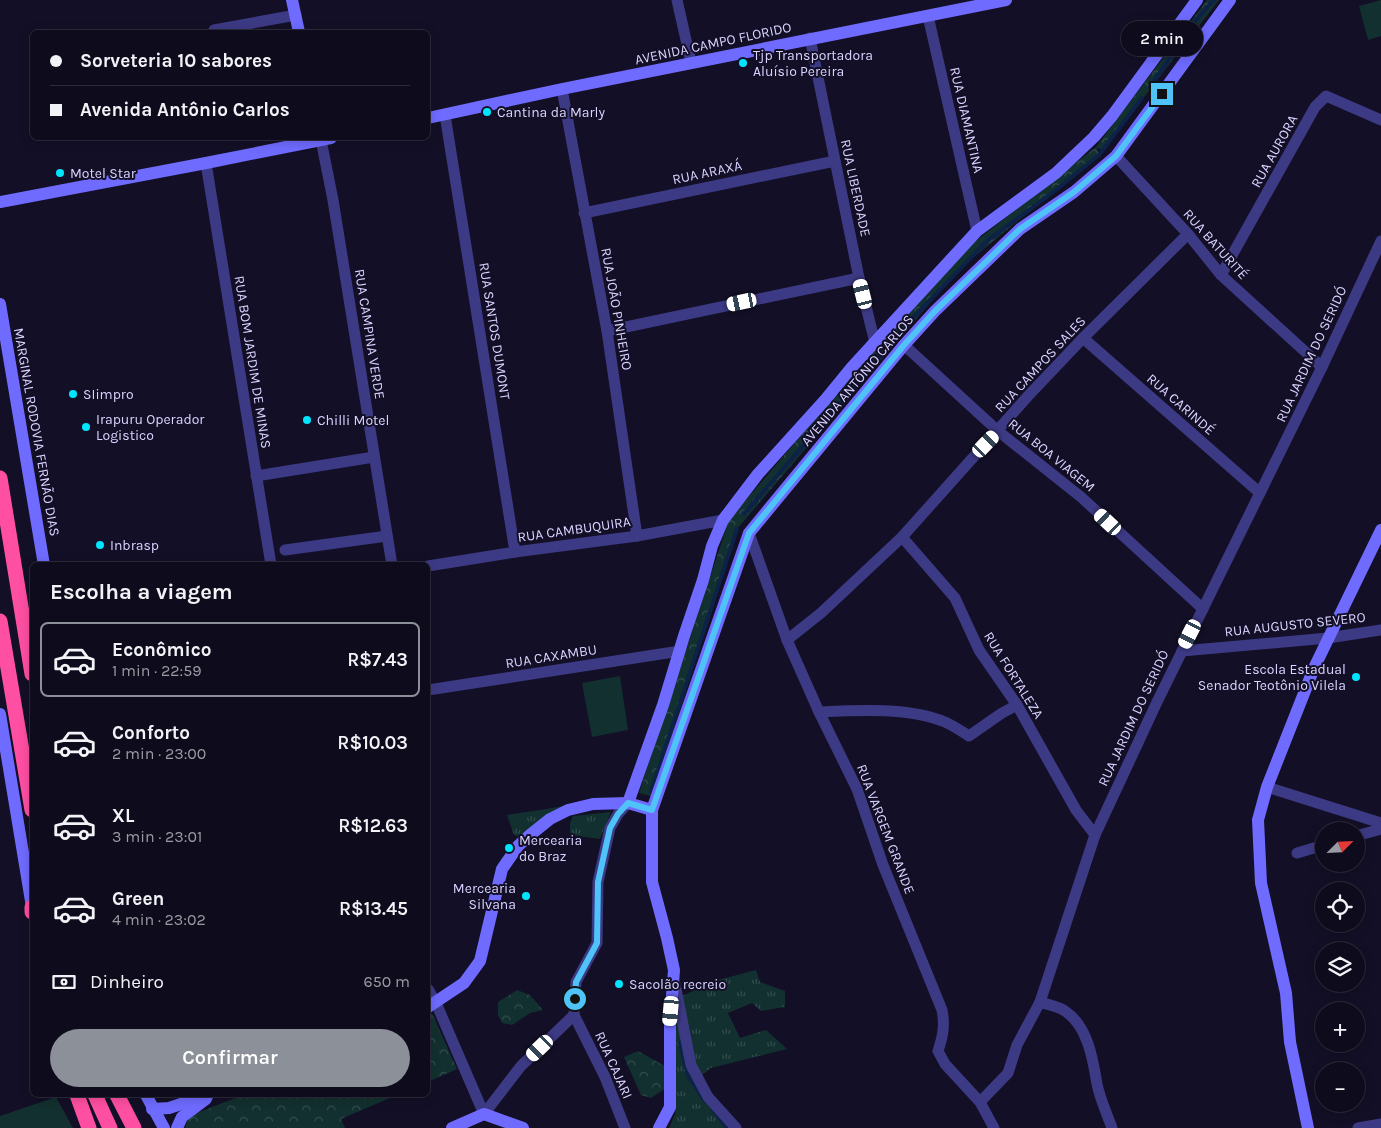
<!DOCTYPE html>
<html lang="pt">
<head>
<meta charset="utf-8">
<style>
	:root { --surface:#0e0b1c; --page:#1c1929; --text:#f1f3f6; --muted:#9b9ba3; --line:#2e2b3b; --accent:#8c9099 }
	body { margin:0; font-family:Karla,sans-serif; background:var(--page); color:var(--text); height:100vh; display:flex; flex-direction:column; font-size:19px; white-space:nowrap }
	* { box-sizing:border-box; margin:0 }
	p { font-size:16px; color:var(--muted) }
	.icon { flex:none; width:28px; height:28px; fill:none; stroke:currentColor; stroke-width:2; stroke-linecap:round; stroke-linejoin:round }
	.map { position:relative; flex:1; overflow:hidden }
	.sheet { position:absolute; left:30px; top:562px; width:400px; height:535px; display:flex; flex-direction:column; background:var(--surface); border-radius:8px; box-shadow:0 2px 12px #0003,0 0 0 1px var(--line) }
	.sheet>* { flex:none }
	.hud { position:absolute; left:30px; top:30px; width:400px; height:110px; border-radius:8px; box-shadow:0 2px 12px #0003,0 0 0 1px var(--line); display:grid; align-content:center; height:110px; padding:0 20px; background:var(--surface) }
	.needle { width:32px; rotate:66deg }
	.controls { position:absolute; left:1315px; top:822px; display:grid; gap:10px }
	.controls a { display:grid; place-items:center; width:50px; height:50px; border-radius:50%; background:var(--surface); box-shadow:0 2px 12px #0003,0 0 0 1px var(--line); font-size:25px }
	.end { position:absolute; width:22px; height:22px; margin:-11px; border:6px solid #4fc3f7; background:#111; box-shadow:0 0 0 2px #111 }
	.from { border-radius:50% }
	.bubble { position:absolute; height:35px; border-radius:18px; background:var(--surface); box-shadow:0 2px 12px #0003,0 0 0 1px var(--line); font-size:16px; font-weight:600; line-height:35px; text-align:center }
	.car { position:absolute; width:15px; height:30px; margin:-15px -8px; border-radius:6px; box-shadow:0 0 4px 1px #0007; background:linear-gradient(#fff 24%,#345 0 40%,#fff 0 76%,#345 0 86%,#fff 0) }
	.hud b { display:flex; align-items:center; gap:18px; height:48px; font-size:19px }
	.hud b+b { border-top:1px solid var(--line) }
	.hud i { width:12px; height:12px; background:var(--text) }
	ul { padding:0; list-style:none }
	li { display:flex; align-items:center; gap:15px; height:75px; margin:0 10px 8px; padding:0 10px; border:2px solid transparent; border-radius:8px }
	li div { flex:1 }
	li b { display:block; font-size:19px }
	li em { font-style:normal; font-weight:600 }
	li.active { border-color:var(--accent) }
	li>.icon { width:45px; height:45px; stroke-width:1.5 }
	h2 { padding:0 20px; font-size:22px; line-height:60px }
	.pay { display:flex; align-items:center; gap:12px; height:55px; padding:0 20px; font-size:19px }
	.pay p { margin-inline-start:auto }
	.primary-button { display:flex; gap:10px; margin-top:auto; padding:10px 20px }
	.primary-button a { flex:1; height:58px; border-radius:30px; background:var(--accent); color:#fff; font-size:20px; font-weight:600; line-height:58px; text-align:center }
	.map>svg:first-child { display:block }
</style>
</head>
<body>
<div class="map">
<svg width="1381" height="1128" viewBox="0 0 1381 1128">
	<defs>
		<pattern id="forest-crowns" width="20" height="18" patternUnits="userSpaceOnUse" patternTransform="scale(1.25)"><rect width="20" height="18" fill="#12302f"/><path d="M2 6a3 3 0 1 1 6 0M12 15a3 3 0 1 1 6 0" fill="none" stroke="#344d4e"/></pattern>
		<pattern id="park-tufts" width="24" height="20" patternUnits="userSpaceOnUse" patternTransform="scale(1.25)"><rect width="24" height="20" fill="#12302f"/><path d="M3 7l-1-3M5 7V3M7 7l1-3M15 17l-1-3M17 17v-4M19 17l1-3" fill="none" stroke="#344d4e"/></pattern>
	</defs>
	<rect width="100%" height="100%" fill="#130f26"/>
	<!-- grass -->
	<g fill="#12302f">
		<polygon points="1381,0 1381,36 1368,40 1359,6"/>
		<polygon points="620,676 628,730 592,737 582,683"/>
		<polygon points="56,1097 73,1128 0,1128 0,1116"/>
	</g>
	<!-- forest -->
	<g fill="url(#forest-crowns)">
		<polygon points="1207,0 1219,0 1103,150 1097,148 1099,155 959,269 737,529 651,796 639,793 729,520 949,262 1096,147"/>
		<polygon points="517,990 530,995 543,1010 530,1013 512,1025 502,1023 498,1015 498,1002"/>
		<polygon points="432,1013 457,1069 428,1082 428,1016"/>
		<polygon points="638,1051 665,1066 669,1086 651,1098 641,1095 624,1057"/>
		<polygon points="243,1095 397,1095 341,1119 345,1128 185,1128 189,1116"/>
	</g>
	<!-- park -->
	<g fill="url(#park-tufts)">
		<polygon points="584,802 522,837 514,835 507,815 547,809"/>
		<polygon points="611,812 600,839 570,835 570,823 573,816"/>
		<polygon points="756,970 760,982 785,991 785,1007 761,1011 752,1003 728,1013 740,1038 766,1030 787,1049 711,1068 698,1078 737,1128 669,1128 675,1114 673,1000 718,980"/>
	</g>
	<g fill="none" stroke-linecap="round" stroke-linejoin="round">
		<!-- stream -->
		<g stroke="#0c2248" stroke-width="4">
			<polyline points="1150,87 1196,20 1214,0"/>
			<polyline points="907,324 988,240 1051,194 1099,155 1142,98"/>
			<polyline points="744,514 899,335"/>
			<polyline points="651,792 737,529"/>
			<polyline points="680,1043 688,1076 705,1101"/>
			<polyline points="713,1110 727,1128"/>
		</g>
		<!-- street -->
		<g stroke="#3d3a85" stroke-width="11">
			<polyline points="677,0 691,62"/>
			<polyline points="928,16 977,231"/>
			<polyline points="214,30 296,15"/>
			<polyline points="810,38 859,278 875,343"/>
			<polyline points="562,89 607,331 637,536"/>
			<polyline points="445,115 515,552"/>
			<polyline points="321,140 333,200 392,565"/>
			<polyline points="1116,156 1188,234 1221,275 1322,367"/>
			<polyline points="206,163 271,565"/>
			<polyline points="584,213 835,161"/>
			<polyline points="1221,275 1315,107 1326,96 1381,120"/>
			<polyline points="607,331 859,278"/>
			<polyline points="1083,338 1260,493"/>
			<polyline points="904,345 998,431 1081,497 1203,609"/>
			<polyline points="256,476 374,457"/>
			<path d="M749,533L787,640L819,712L857,789L883,865L942,1010C945,1025 943,1036 938,1051L945,1064L980,1102L994,1128"/>
			<polyline points="902,537 955,598 979,650 1017,705 1076,810 1095,835"/>
			<polyline points="285,550 387,536"/>
			<polyline points="428,566 515,552 637,536 723,520"/>
			<polyline points="787,640 821,613 902,537 1028,396 1083,338 1188,234"/>
			<polyline points="1182,651 1328,638 1381,630"/>
			<polyline points="428,690 680,651"/>
			<path d="M819,712C858,710 909,707 945,722C954,726 961,731 969,736L1002,713L1017,705"/>
			<polyline points="1267,787 1381,823"/>
			<polyline points="1356,836 1381,829"/>
			<polyline points="1297,853 1324,845"/>
			<polyline points="675,984 691,1065 708,1097 736,1128"/>
			<polyline points="428,989 436,1003 484,1114 521,1066 574,1015 576,982 597,943 598,882 610,828 618,814 628,803"/>
			<path d="M1040,1002C1048,1005 1058,1006 1065,1011C1088,1026 1093,1060 1097,1084C1100,1099 1107,1114 1112,1128"/>
			<polyline points="574,1015 605,1077 625,1128"/>
			<polyline points="980,1102 1008,1073 1017,1045 1040,1002 1095,835 1157,702 1322,367 1381,241"/>
			<polyline points="1358,1128 1381,1124"/>
		</g>
		<!-- secondary -->
		<g stroke="#6f6bff" stroke-width="12">
			<polyline points="292,0 299,32"/>
			<polyline points="428,118 562,89 1006,0"/>
			<polyline points="0,202 206,163 331,138"/>
			<polyline points="0,304 44,565"/>
			<polyline points="0,714 32,907"/>
			<polyline points="628,803 663,705 684,636 703,580 712,546 723,520 758,474 825,400 852,367 977,231 1056,173 1094,137 1112,116 1197,0"/>
			<polyline points="428,1007 464,983 480,961 502,869 518,846 530,835 550,819 568,810 593,804 628,803 652,810"/>
			<polyline points="146,1095 164,1128"/>
			<polyline points="152,1109 169,1108 208,1095"/>
			<polyline points="177,1128 182,1117 206,1099"/>
			<polyline points="452,1128 484,1114 523,1128"/>
			<polyline points="659,1128 670,1107 670,1021 674,970 667,938 652,882 652,810 749,533 904,345 935,311 1020,229 1074,192 1116,156 1230,0"/>
			<polyline points="1308,1128 1290,1042 1286,993 1261,883 1258,820 1267,787 1314,668 1381,530"/>
		</g>
		<!-- highway -->
		<g stroke="#ff4fa3" stroke-width="15">
			<polyline points="0,478 32,674"/>
			<polyline points="0,621 32,810"/>
			<polyline points="32,907 32,912"/>
			<polyline points="77,1095 89,1128"/>
			<polyline points="95,1095 110,1128"/>
			<polyline points="117,1095 134,1128"/>
		</g>
	</g>
	<g fill="none" stroke-linecap="round" stroke-linejoin="round">
		<!-- route -->
		<polyline stroke="#4fc3f7" stroke-width="6" points="575,999 576,982 597,943 598,882 610,828 618,814 628,803 652,810 749,533 904,345 935,311 1020,229 1074,192 1116,156 1162,94"/>
	</g>
	<!-- markers -->
	<g fill="#00e5ff" stroke="#130f26" stroke-width="2">
		<circle cx="743" cy="63" r="5"/>
		<circle cx="487" cy="112" r="5"/>
		<circle cx="60" cy="173" r="5"/>
		<circle cx="73" cy="394" r="5"/>
		<circle cx="307" cy="420" r="5"/>
		<circle cx="86" cy="427" r="5"/>
		<circle cx="100" cy="545" r="5"/>
		<circle cx="1356" cy="677" r="5"/>
		<circle cx="509" cy="848" r="5"/>
		<circle cx="526" cy="896" r="5"/>
		<circle cx="619" cy="984" r="5"/>
	</g>
	<g text-anchor="middle" stroke-width="4" stroke-linejoin="round" paint-order="stroke">
		<!-- street labels -->
		<g font-size="14" fill="#d9d4ff" stroke="#130f26">
			<text transform="translate(713 43) rotate(-12)" y="5">AVENIDA CAMPO FLORIDO</text>
			<text transform="translate(967 120) rotate(77)" y="5">RUA DIAMANTINA</text>
			<text transform="translate(1274 151) rotate(-61)" y="5">RUA AURORA</text>
			<text transform="translate(707 172) rotate(-12)" y="5">RUA ARAXÁ</text>
			<text transform="translate(856 188) rotate(78)" y="5">RUA LIBERDADE</text>
			<text transform="translate(1216 244) rotate(48)" y="5">RUA BATURITÉ</text>
			<text transform="translate(617 309) rotate(80)" y="5">RUA JOÃO PINHEIRO</text>
			<text transform="translate(495 331) rotate(81)" y="5">RUA SANTOS DUMONT</text>
			<text transform="translate(370 334) rotate(81)" y="5">RUA CAMPINA VERDE</text>
			<text transform="translate(1311 354) rotate(-65)" y="5">RUA JARDIM DO SERIDÓ</text>
			<text transform="translate(253 362) rotate(81)" y="5">RUA BOM JARDIM DE MINAS</text>
			<text transform="translate(1040 364) rotate(-47)" y="5">RUA CAMPOS SALES</text>
			<text transform="translate(857 380) rotate(-50)" y="5">AVENIDA ANTÔNIO CARLOS</text>
			<text transform="translate(1181 404) rotate(41)" y="5">RUA CARINDÉ</text>
			<text transform="translate(37 432) rotate(80)" y="5">MARGINAL RODOVIA FERNÃO DIAS</text>
			<text transform="translate(1052 455) rotate(39)" y="5">RUA BOA VIAGEM</text>
			<text transform="translate(574 529) rotate(-8)" y="5">RUA CAMBUQUIRA</text>
			<text transform="translate(1295 624) rotate(-6)" y="5">RUA AUGUSTO SEVERO</text>
			<text transform="translate(551 656) rotate(-9)" y="5">RUA CAXAMBU</text>
			<text transform="translate(1014 675) rotate(58)" y="5">RUA FORTALEZA</text>
			<text transform="translate(1133 718) rotate(-65)" y="5">RUA JARDIM DO SERIDÓ</text>
			<text transform="translate(886 829) rotate(69)" y="5">RUA VARGEM GRANDE</text>
			<text transform="translate(614 1065) rotate(66)" y="5">RUA CAJARI</text>
		</g>
		<!-- poi labels -->
		<g font-size="14" fill="#d9d4ff" stroke="#130f26" text-anchor="start">
			<text x="753" y="60">Tjp Transportadora<tspan x="753" dy="16">Aluísio Pereira</tspan></text>
			<text x="497" y="117">Cantina da Marly</text>
			<text x="70" y="178">Motel Star</text>
			<text x="83" y="399">SIimpro</text>
			<text x="96" y="424">Irapuru Operador<tspan x="96" dy="16">Logistico</tspan></text>
			<text x="317" y="425">Chilli Motel</text>
			<text x="110" y="550">Inbrasp</text>
			<text x="1346" y="674" text-anchor="end">Escola Estadual<tspan x="1346" dy="16">Senador Teotônio Vilela</tspan></text>
			<text x="519" y="845">Mercearia<tspan x="519" dy="16">do Braz</tspan></text>
			<text x="516" y="893" text-anchor="end">Mercearia<tspan x="516" dy="16">Silvana</tspan></text>
			<text x="629" y="989">Sacolão recreio</text>
		</g>
	</g>
</svg>
<div class="controls">
<a><svg class="needle" viewBox="-14 -14 28 28"><path d="M0-13l5 13h-10z" fill="#e53935"/><path d="M0 13l5-13h-10z" fill="#9b9ba3"/></svg></a>
<a><svg class="icon" aria-label="locate" viewBox="0 0 24 24"><circle cx="12" cy="12" r="6"/><path d="M12 2v4M12 18v4M2 12h4M18 12h4"/></svg></a>
<a><svg class="icon" aria-label="layers" viewBox="0 0 24 24"><path d="M12 4l9 5-9 5-9-5zM3 14l9 5 9-5"/></svg></a>
<a>+</a>
<a>−</a>
</div>
<i class="end from" style="left:575px;top:999px"></i>
<i class="end" style="left:1162px;top:94px"></i>
<div class="bubble" style="left:1121px;top:21px;width:82px">2 min</div>
<i class="car" style="left:863px;top:294px;rotate:346deg"></i>
<i class="car" style="left:742px;top:302px;rotate:258deg"></i>
<i class="car" style="left:986px;top:444px;rotate:44deg"></i>
<i class="car" style="left:1108px;top:522px;rotate:313deg"></i>
<i class="car" style="left:1190px;top:634px;rotate:207deg"></i>
<i class="car" style="left:671px;top:1011px;rotate:185deg"></i>
<i class="car" style="left:540px;top:1048px;rotate:226deg"></i>
<div class="hud">
<b><i class="from"></i>Sorveteria 10 sabores</b>
<b><i></i>Avenida Antônio Carlos</b>
</div>
<section class="sheet">
<h2>Escolha a viagem</h2>
<ul>
<li class="active"><svg class="icon" aria-label="car" viewBox="0 0 24 24"><path d="M5 17H2v-5l4-1 3-4h7l3 4 3 1v5h-3M9 17h6M6 11h13"/><circle cx="7" cy="17" r="2"/><circle cx="17" cy="17" r="2"/></svg><div><b>Econômico</b><p>1 min · 22:59</p></div><em>R$7.43</em></li>
<li><svg class="icon" aria-label="car" viewBox="0 0 24 24"><path d="M5 17H2v-5l4-1 3-4h7l3 4 3 1v5h-3M9 17h6M6 11h13"/><circle cx="7" cy="17" r="2"/><circle cx="17" cy="17" r="2"/></svg><div><b>Conforto</b><p>2 min · 23:00</p></div><em>R$10.03</em></li>
<li><svg class="icon" aria-label="car" viewBox="0 0 24 24"><path d="M5 17H2v-5l4-1 3-4h7l3 4 3 1v5h-3M9 17h6M6 11h13"/><circle cx="7" cy="17" r="2"/><circle cx="17" cy="17" r="2"/></svg><div><b>XL</b><p>3 min · 23:01</p></div><em>R$12.63</em></li>
<li><svg class="icon" aria-label="car" viewBox="0 0 24 24"><path d="M5 17H2v-5l4-1 3-4h7l3 4 3 1v5h-3M9 17h6M6 11h13"/><circle cx="7" cy="17" r="2"/><circle cx="17" cy="17" r="2"/></svg><div><b>Green</b><p>4 min · 23:02</p></div><em>R$13.45</em></li>
</ul>
<div class="pay"><svg class="icon" aria-label="cash" viewBox="0 0 24 24"><path d="M3 7h18v10H3z"/><circle cx="12" cy="12" r="2"/></svg>Dinheiro<p>650 m</p></div>
<div class="primary-button"><a>Confirmar</a></div>
</section>
</div>
</body>
</html>
